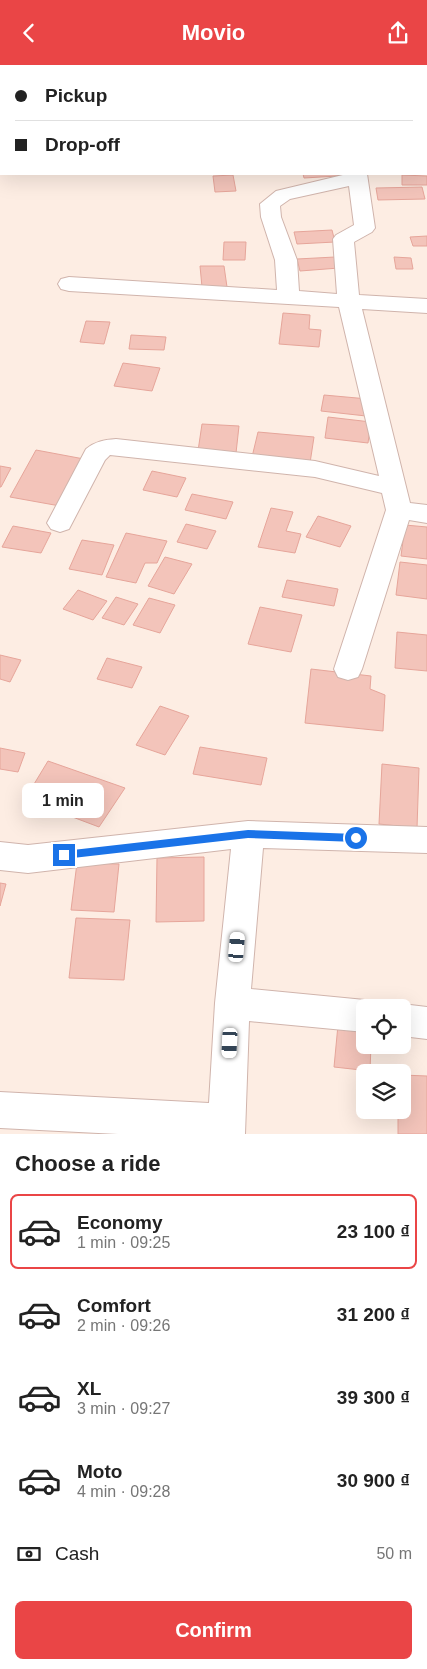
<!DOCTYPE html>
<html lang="en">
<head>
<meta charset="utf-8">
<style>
	:root { --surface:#fff; --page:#f6f6f6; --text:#222; --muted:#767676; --line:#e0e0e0; --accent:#ea4546 }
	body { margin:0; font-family:Arial,sans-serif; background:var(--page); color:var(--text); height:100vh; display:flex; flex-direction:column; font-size:19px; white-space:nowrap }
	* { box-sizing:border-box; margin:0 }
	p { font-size:16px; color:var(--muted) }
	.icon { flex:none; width:28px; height:28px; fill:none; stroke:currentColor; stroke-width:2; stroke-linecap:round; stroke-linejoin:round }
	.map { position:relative; height:1069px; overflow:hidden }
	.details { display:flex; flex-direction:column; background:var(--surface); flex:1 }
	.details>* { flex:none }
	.guide { position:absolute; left:0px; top:0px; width:428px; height:110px; box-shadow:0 5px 20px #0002; display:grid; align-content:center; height:110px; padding:0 15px; background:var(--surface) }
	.buttons { position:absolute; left:356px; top:934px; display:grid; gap:10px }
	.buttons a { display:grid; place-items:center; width:55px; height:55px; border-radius:8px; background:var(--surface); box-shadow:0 5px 20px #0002; font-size:25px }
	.end { position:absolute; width:22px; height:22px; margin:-11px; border:6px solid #1a73e8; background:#fff; box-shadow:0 0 0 2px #fff }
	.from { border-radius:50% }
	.bubble { position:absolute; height:35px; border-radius:8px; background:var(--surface); box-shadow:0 5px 20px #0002; font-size:16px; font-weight:700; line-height:35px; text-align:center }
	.car { position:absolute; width:15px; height:30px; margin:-15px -8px; border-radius:6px; box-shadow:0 0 4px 1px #0007; background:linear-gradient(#fff 24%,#345 0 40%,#fff 0 76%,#345 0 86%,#fff 0) }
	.guide b { display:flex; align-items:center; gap:18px; height:48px; font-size:19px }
	.guide b+b { border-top:1px solid var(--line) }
	.guide i { width:12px; height:12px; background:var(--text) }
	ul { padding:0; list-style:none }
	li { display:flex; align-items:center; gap:15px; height:75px; margin:0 10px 8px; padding:0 5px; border:2px solid transparent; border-radius:8px }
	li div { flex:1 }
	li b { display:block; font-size:19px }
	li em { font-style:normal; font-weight:700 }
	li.selected { border-color:var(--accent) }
	li>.icon { width:45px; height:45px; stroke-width:1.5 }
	h2 { padding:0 15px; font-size:22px; line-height:60px }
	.pay { display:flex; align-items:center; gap:12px; height:55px; padding:0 15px; font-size:19px }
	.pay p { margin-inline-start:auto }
	.cta { display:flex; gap:10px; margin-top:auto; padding:10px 15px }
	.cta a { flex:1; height:58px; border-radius:8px; background:var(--accent); color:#fff; font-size:20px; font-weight:700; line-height:58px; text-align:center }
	header { display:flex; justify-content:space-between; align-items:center; height:65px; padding:0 15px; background:var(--accent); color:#fff; font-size:22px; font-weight:700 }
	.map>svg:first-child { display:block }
</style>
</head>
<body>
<header><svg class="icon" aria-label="back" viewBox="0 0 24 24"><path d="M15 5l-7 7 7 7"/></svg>Movio<svg class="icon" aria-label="share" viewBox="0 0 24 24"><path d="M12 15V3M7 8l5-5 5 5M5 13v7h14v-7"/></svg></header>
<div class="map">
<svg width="427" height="1069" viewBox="0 0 427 1069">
	<rect width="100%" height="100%" fill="#fdede3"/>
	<!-- building -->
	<g fill="#f3c4ba" stroke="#e6a59a">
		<polygon points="303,109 338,109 338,111 304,113"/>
		<polygon points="233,110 236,126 215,127 213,111"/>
		<polygon points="402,110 427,111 427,120 402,120"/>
		<polygon points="422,122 425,134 378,135 376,123"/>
		<polygon points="332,165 335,177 297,179 294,167"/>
		<polygon points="427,171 427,181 413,181 410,172"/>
		<polygon points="224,177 246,177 245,195 223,195"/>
		<polygon points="335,192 339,203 300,206 297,194"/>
		<polygon points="394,192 411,193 413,204 396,204"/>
		<polygon points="200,201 224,201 227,222 202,222"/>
		<polygon points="283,248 310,250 309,264 321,265 319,282 279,279"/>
		<polygon points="86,256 110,257 104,279 80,277"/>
		<polygon points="131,270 166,272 164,285 129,284"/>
		<polygon points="123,298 160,303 152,326 114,321"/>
		<polygon points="324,330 368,334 366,351 321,346"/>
		<polygon points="328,352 371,357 368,378 325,373"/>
		<polygon points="202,359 239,361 236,388 198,386"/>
		<polygon points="258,367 314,372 310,398 252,392"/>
		<polygon points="36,385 84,394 60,441 10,432"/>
		<polygon points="0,401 11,403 1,422 0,422"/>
		<polygon points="152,406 186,413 177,432 143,425"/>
		<polygon points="192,429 233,437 226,454 185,445"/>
		<polygon points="271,443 293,447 286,466 301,469 295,488 258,482"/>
		<polygon points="318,451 351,461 340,482 306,472"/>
		<polygon points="186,459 216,466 207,484 177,477"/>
		<polygon points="405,460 427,462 427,494 401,491"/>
		<polygon points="13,461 51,468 41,488 2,482"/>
		<polygon points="126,468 167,476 157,498 145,498 136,518 106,512"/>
		<polygon points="82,475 114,480 102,510 69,504"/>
		<polygon points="165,492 192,499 174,529 148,521"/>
		<polygon points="400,497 427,500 427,534 396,530"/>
		<polygon points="287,515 338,524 334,541 282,532"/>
		<polygon points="78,525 107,536 93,555 63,544"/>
		<polygon points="116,532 138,539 124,560 102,553"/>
		<polygon points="149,533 175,540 160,568 133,560"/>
		<polygon points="260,542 302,550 291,587 248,579"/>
		<polygon points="397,567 427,570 427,606 395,603"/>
		<polygon points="0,590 21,595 10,617 0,614"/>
		<polygon points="107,593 142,602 132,623 97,614"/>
		<polygon points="311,604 371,611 370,624 385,630 383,666 305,658"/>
		<polygon points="160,641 189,651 165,690 136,680"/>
		<polygon points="200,682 267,693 261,720 193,709"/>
		<polygon points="0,683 25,688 18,707 0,704"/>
		<polygon points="48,696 125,723 99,762 25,734"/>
		<polygon points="382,699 419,703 417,763 379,759"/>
		<polygon points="204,792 204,856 156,857 157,793"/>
		<polygon points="77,798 119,799 114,847 71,845"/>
		<polygon points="0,818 6,819 0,841"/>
		<polygon points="76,853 130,855 124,915 69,913"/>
		<polygon points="338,960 365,964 365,980 371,980 370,1006 334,1002"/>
		<polygon points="402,1010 427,1011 427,1069 398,1069 398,1045 402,1045"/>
	</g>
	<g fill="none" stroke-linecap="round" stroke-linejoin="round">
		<!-- minor casing -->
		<g stroke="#d0b4ac" stroke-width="2">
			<g id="minor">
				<rect x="426" y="47" width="1" height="12"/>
				<path d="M347,109H367L375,163L372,167L354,177L359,230L427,234V248L362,244L410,438L427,440V458L409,455L362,604L358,612L348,615L338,612L334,604L386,445L382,428L315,412L110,390L105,395L69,464L60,467L51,464L47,458L86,384C96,376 104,375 116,374L315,396L379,411L339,242L69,226L61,224L58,219L61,214L69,212L277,225L275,195L261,152L260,139L276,126ZM349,121L354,160L336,170L333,174L337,229L299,226L297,195L281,152L280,141L290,134Z"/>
				<polygon points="248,756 427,762 427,788 263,783 251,924 365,935 377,940 379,942 365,942 365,967 249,956 245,1069 118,1069 0,1063 0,1027 209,1038 215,938 231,784 28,808 0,805 0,777 28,780"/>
				<polygon points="402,939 427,942 427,974 402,971 402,942 392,942"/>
			</g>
		</g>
		<!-- minor -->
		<use href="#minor" fill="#fff" fill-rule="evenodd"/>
	</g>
	<!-- route -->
	<polygon fill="#1a73e8" points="248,765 356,769 361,773 356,777 248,773 64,794 60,790 64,786"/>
</svg>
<div class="buttons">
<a><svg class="icon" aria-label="locate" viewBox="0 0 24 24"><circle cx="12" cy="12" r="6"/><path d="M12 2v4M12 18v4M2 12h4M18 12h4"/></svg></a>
<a><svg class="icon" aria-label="layers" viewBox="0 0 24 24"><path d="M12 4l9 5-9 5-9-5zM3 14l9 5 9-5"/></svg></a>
</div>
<i class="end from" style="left:356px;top:773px"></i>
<i class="end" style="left:64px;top:790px"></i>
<div class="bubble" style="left:22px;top:718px;width:82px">1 min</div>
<i class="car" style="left:237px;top:882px;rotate:5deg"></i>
<i class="car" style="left:230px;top:978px;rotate:183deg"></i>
<div class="guide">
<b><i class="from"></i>Pickup</b>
<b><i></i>Drop-off</b>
</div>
</div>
<section class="details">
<h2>Choose a ride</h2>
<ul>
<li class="selected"><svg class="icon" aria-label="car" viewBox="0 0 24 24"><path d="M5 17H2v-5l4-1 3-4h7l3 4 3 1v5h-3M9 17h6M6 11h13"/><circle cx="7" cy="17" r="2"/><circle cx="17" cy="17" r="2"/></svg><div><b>Economy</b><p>1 min · 09:25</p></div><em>23 100 ₫</em></li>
<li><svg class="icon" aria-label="car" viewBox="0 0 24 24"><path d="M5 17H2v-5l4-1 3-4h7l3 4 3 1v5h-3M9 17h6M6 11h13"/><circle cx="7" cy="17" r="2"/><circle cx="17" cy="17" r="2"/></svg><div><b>Comfort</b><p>2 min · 09:26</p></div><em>31 200 ₫</em></li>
<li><svg class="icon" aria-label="car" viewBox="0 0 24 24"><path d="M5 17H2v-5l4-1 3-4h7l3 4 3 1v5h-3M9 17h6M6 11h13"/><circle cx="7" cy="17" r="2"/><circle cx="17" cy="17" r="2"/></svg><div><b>XL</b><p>3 min · 09:27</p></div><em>39 300 ₫</em></li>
<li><svg class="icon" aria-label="car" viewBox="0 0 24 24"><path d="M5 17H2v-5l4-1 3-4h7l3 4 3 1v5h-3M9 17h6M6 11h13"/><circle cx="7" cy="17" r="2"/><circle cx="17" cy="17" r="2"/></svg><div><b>Moto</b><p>4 min · 09:28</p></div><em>30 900 ₫</em></li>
</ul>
<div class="pay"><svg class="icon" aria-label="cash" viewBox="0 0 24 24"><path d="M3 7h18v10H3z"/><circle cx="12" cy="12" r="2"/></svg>Cash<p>50 m</p></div>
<div class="cta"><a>Confirm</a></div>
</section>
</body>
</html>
